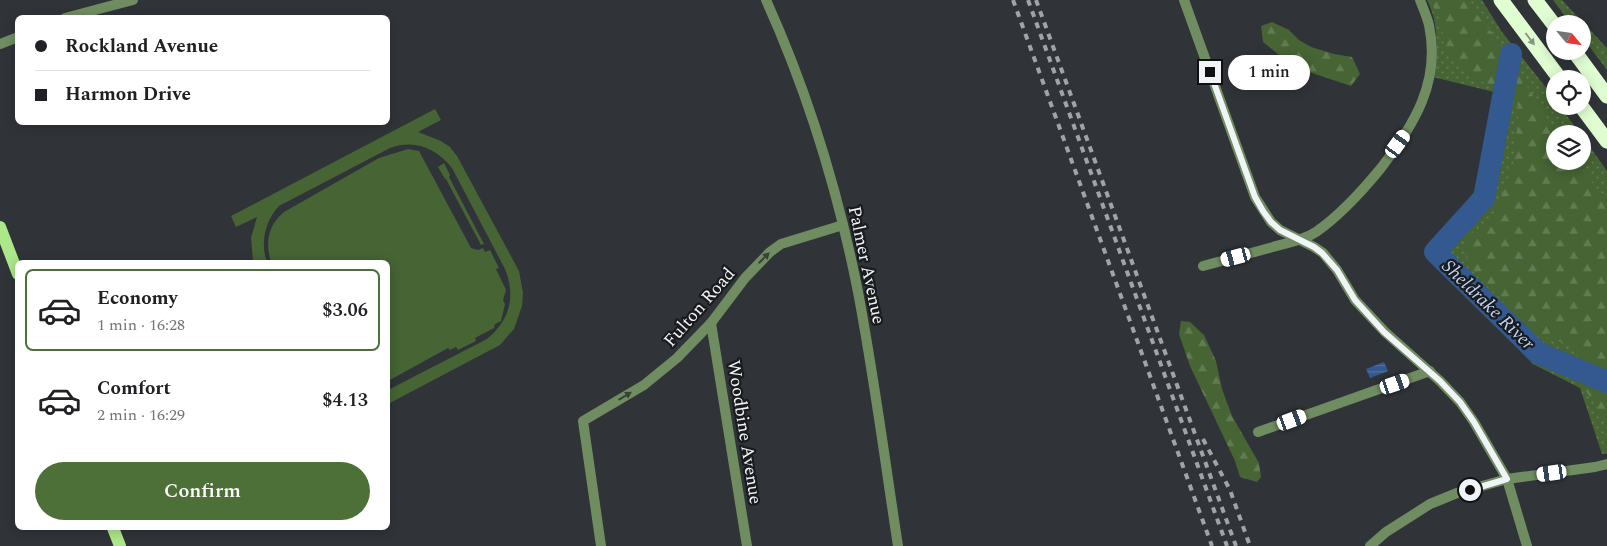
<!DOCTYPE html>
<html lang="en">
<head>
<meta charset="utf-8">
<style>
	:root { --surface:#fff; --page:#f6f6f6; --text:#202124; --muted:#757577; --line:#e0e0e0; --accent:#4c7037 }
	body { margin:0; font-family:Spectral,serif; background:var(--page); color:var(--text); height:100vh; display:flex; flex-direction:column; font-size:19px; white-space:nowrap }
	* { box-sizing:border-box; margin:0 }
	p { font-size:16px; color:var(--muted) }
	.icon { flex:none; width:28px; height:28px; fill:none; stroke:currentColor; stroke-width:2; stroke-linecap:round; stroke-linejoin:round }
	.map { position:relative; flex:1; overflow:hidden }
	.panel { position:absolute; left:15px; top:260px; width:375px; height:270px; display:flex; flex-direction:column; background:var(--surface); border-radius:8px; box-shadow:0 2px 12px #0003 }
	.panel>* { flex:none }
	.hud { position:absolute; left:15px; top:15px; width:375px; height:110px; border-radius:8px; box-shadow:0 2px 12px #0003; display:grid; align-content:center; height:110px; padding:0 20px; background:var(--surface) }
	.needle { width:32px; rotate:119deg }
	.controls { position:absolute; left:1546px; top:15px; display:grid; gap:10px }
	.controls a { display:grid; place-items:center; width:45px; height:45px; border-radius:50%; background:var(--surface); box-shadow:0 2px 12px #0003; font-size:25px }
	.end { position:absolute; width:22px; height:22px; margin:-11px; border:6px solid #f1f4f7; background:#111; box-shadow:0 0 0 2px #111 }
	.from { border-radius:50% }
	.bubble { position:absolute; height:35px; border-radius:18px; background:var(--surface); box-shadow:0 2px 12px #0003; font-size:16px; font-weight:600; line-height:35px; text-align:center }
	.car { position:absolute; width:15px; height:30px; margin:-15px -8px; border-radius:6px; box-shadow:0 0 4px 1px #0007; background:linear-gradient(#fff 24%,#345 0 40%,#fff 0 76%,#345 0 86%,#fff 0) }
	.hud b { display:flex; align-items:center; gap:18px; height:48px; font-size:19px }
	.hud b+b { border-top:1px solid var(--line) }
	.hud i { width:12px; height:12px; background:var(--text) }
	ul { padding:9px 0 0; list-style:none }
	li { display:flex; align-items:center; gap:15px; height:82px; margin:0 10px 8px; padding:0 10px; border:2px solid transparent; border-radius:8px }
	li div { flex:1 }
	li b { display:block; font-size:19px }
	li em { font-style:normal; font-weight:600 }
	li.current { border-color:var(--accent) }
	li>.icon { width:45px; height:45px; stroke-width:1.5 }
	.primary-button { display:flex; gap:10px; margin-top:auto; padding:10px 20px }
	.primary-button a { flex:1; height:58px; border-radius:30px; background:var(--accent); color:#fff; font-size:20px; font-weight:600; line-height:58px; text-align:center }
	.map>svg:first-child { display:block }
</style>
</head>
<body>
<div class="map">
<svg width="1607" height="546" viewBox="0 0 1607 546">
	<defs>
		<pattern id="grass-dots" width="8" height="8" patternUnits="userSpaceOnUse" patternTransform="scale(1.25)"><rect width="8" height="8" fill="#466434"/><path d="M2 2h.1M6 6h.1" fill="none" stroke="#617b52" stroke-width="1.8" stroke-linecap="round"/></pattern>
		<pattern id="forest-firs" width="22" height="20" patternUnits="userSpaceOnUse" patternTransform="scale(1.25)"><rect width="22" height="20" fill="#466434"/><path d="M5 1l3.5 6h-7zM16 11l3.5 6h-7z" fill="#617b52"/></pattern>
		<pattern id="water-rules" width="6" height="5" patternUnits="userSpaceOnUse" patternTransform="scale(1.25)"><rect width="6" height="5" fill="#345890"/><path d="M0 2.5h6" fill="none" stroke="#5271a0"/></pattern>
	</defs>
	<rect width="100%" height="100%" fill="#303338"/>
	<!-- grass -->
	<g fill="url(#grass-dots)">
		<path d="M1427,0H1482L1502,32L1555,99V106H1560L1580,134H1555V161H1582L1583,137L1607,171V454H1602L1580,388L1533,364L1425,252L1481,184L1478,181L1502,94L1433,77C1437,50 1440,25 1427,0Z"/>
		<polygon points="1553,0 1562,0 1607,48 1607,70 1583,38 1582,24 1571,24"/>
	</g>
	<!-- forest -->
	<g fill="url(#forest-firs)">
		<path d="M1430,0H1465L1498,40L1543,112L1558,134H1555V161H1578L1607,205V419L1602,415L1575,375L1577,348C1560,340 1539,337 1523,329C1506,319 1510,312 1501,299C1498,294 1491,290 1487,286C1472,271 1461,257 1465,236L1478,230L1494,214L1513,165L1519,108L1512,92L1474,79L1453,61L1445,45L1440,19Z"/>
		<polygon points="1272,22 1289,30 1299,40 1311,47 1334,54 1352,57 1360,74 1351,86 1294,67 1263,42 1261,26"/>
		<polygon points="1181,321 1190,322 1204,335 1216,361 1222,389 1232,416 1259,463 1261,477 1257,482 1240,477 1235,461 1190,366 1179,334"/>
	</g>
	<!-- pitch -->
	<g fill="#466434">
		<path d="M435,109L441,120L418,132L441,141L450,147L457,156L519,271L523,293L522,306L514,329L500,345L388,404V390L487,339C510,320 516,296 505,269L452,168C436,148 414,139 390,148L279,206C265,221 260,243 267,262L253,261L251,238L257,217L236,227L231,216Z"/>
		<path d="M408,149L419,151L471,248L478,250L483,248L485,252L490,250L499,268L496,269L506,290L503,300L505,304L501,321L495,324L494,328L475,338L476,341L458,350L456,347L450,350L448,348L388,381V262H271C265,243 268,225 284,212L379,158Z"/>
		<polygon points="444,163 450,175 449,177 484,244 481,245 446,179 445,179 438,167"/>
	</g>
	<!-- water -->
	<polygon fill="url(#water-rules)" points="1384,362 1388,371 1370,378 1366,369"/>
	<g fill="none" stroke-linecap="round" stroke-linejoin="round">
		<!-- river -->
		<polyline stroke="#345890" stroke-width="22" points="1511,54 1484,198 1435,252 1538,353 1607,382"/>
		<!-- minor -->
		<g stroke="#708d61" stroke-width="10">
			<path d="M1203,266C1227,260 1250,253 1273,247C1287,243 1304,240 1316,232C1339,216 1363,190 1381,168C1414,125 1441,82 1429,25C1427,17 1423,8 1420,0"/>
			<polyline points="711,323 747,546"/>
			<polyline points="1258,432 1430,371"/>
			<polyline points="601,546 583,421 644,385 677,358 711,323 745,278 770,252 781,244 843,225"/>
		</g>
		<!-- tertiary -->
		<g stroke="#708d61" stroke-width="10">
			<path d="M766,0C808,93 838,191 858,292C874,376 885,461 898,546"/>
			<polyline points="1184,0 1255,197 1271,222 1280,230 1314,247 1323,253 1337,270 1355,300 1385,332 1440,381 1460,402 1474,422 1507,479 1527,546"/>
			<polyline points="65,18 133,0"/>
			<polyline points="0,44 18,37"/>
			<polyline points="1370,546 1386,532 1430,504 1457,493 1507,479 1595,467 1607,464"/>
		</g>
		<!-- primary -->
		<g stroke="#ace78a" stroke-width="12">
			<polyline points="0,227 18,274"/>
			<polyline points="113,528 120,546"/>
		</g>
		<!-- motorway -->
		<g stroke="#e0fdd2" stroke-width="15">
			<polyline points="1501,0 1560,79"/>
			<polyline points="1535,0 1555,26"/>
			<polyline points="1574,51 1607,96"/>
			<polyline points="1581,106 1607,141"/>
		</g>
		<!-- rail -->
		<g stroke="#a0a3a7" stroke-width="4" stroke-dasharray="6 6" stroke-linecap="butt">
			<polyline points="1013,0 1212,546"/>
			<polyline points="1028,0 1227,546"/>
			<polyline points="1036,0 1236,546"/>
			<polyline points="1203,439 1230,490 1250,546"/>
		</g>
	</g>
	<!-- one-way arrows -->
	<defs><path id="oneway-solid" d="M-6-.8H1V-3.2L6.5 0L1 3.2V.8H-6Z" transform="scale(1.25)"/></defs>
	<use fill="#869781" href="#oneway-solid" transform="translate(1530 39) rotate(53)"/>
	<g fill="#374335">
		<use href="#oneway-solid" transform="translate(764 258) rotate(-45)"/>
		<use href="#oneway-solid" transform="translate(625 396) rotate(-31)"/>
	</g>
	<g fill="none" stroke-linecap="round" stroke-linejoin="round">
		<!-- route -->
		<polyline stroke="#f1f4f7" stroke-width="6" points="1210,72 1255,197 1263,211 1271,222 1280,230 1314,247 1322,253 1337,270 1355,300 1384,332 1440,381 1460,402 1474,422 1507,479 1470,490"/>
	</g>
	<g text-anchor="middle" stroke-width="4.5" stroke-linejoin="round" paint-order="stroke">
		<!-- street labels -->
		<g font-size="18" fill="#f1f4f7" stroke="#191b1d">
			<text transform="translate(867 265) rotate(78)" y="6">Palmer Avenue</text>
			<text transform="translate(699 307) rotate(-49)" y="6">Fulton Road</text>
			<text transform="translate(745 432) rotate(81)" y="6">Woodbine Avenue</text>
		</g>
		<!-- water labels -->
		<g font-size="19" font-style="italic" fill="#bbd1f2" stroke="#191b1d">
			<text transform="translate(1489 304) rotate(44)" y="7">Sheldrake River</text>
		</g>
	</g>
</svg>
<div class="controls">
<a><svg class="needle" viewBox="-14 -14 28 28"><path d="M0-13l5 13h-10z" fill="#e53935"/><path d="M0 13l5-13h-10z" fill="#757577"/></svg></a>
<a><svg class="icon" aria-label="locate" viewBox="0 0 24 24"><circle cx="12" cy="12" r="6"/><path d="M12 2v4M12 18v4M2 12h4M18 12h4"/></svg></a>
<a><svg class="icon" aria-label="layers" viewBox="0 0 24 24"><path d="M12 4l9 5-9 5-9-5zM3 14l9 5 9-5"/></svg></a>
</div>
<i class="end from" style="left:1470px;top:490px"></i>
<i class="end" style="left:1210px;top:72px"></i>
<div class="bubble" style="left:1228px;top:55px;width:82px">1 min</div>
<i class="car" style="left:1398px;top:144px;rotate:36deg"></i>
<i class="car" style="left:1236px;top:257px;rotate:255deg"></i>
<i class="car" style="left:1395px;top:384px;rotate:71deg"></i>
<i class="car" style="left:1292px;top:420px;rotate:70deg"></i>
<i class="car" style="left:1552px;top:473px;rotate:262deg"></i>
<div class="hud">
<b><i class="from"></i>Rockland Avenue</b>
<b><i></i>Harmon Drive</b>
</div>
<section class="panel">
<ul>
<li class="current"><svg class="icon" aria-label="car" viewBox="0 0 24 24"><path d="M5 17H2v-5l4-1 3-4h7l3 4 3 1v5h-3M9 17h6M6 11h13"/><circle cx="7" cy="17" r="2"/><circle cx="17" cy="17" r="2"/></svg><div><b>Economy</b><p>1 min · 16:28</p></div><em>$3.06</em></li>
<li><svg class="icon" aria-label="car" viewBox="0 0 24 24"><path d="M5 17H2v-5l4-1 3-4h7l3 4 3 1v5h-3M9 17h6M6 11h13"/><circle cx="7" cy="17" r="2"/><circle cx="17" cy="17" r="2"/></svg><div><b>Comfort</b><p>2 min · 16:29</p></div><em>$4.13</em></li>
</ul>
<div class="primary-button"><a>Confirm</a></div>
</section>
</div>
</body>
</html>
